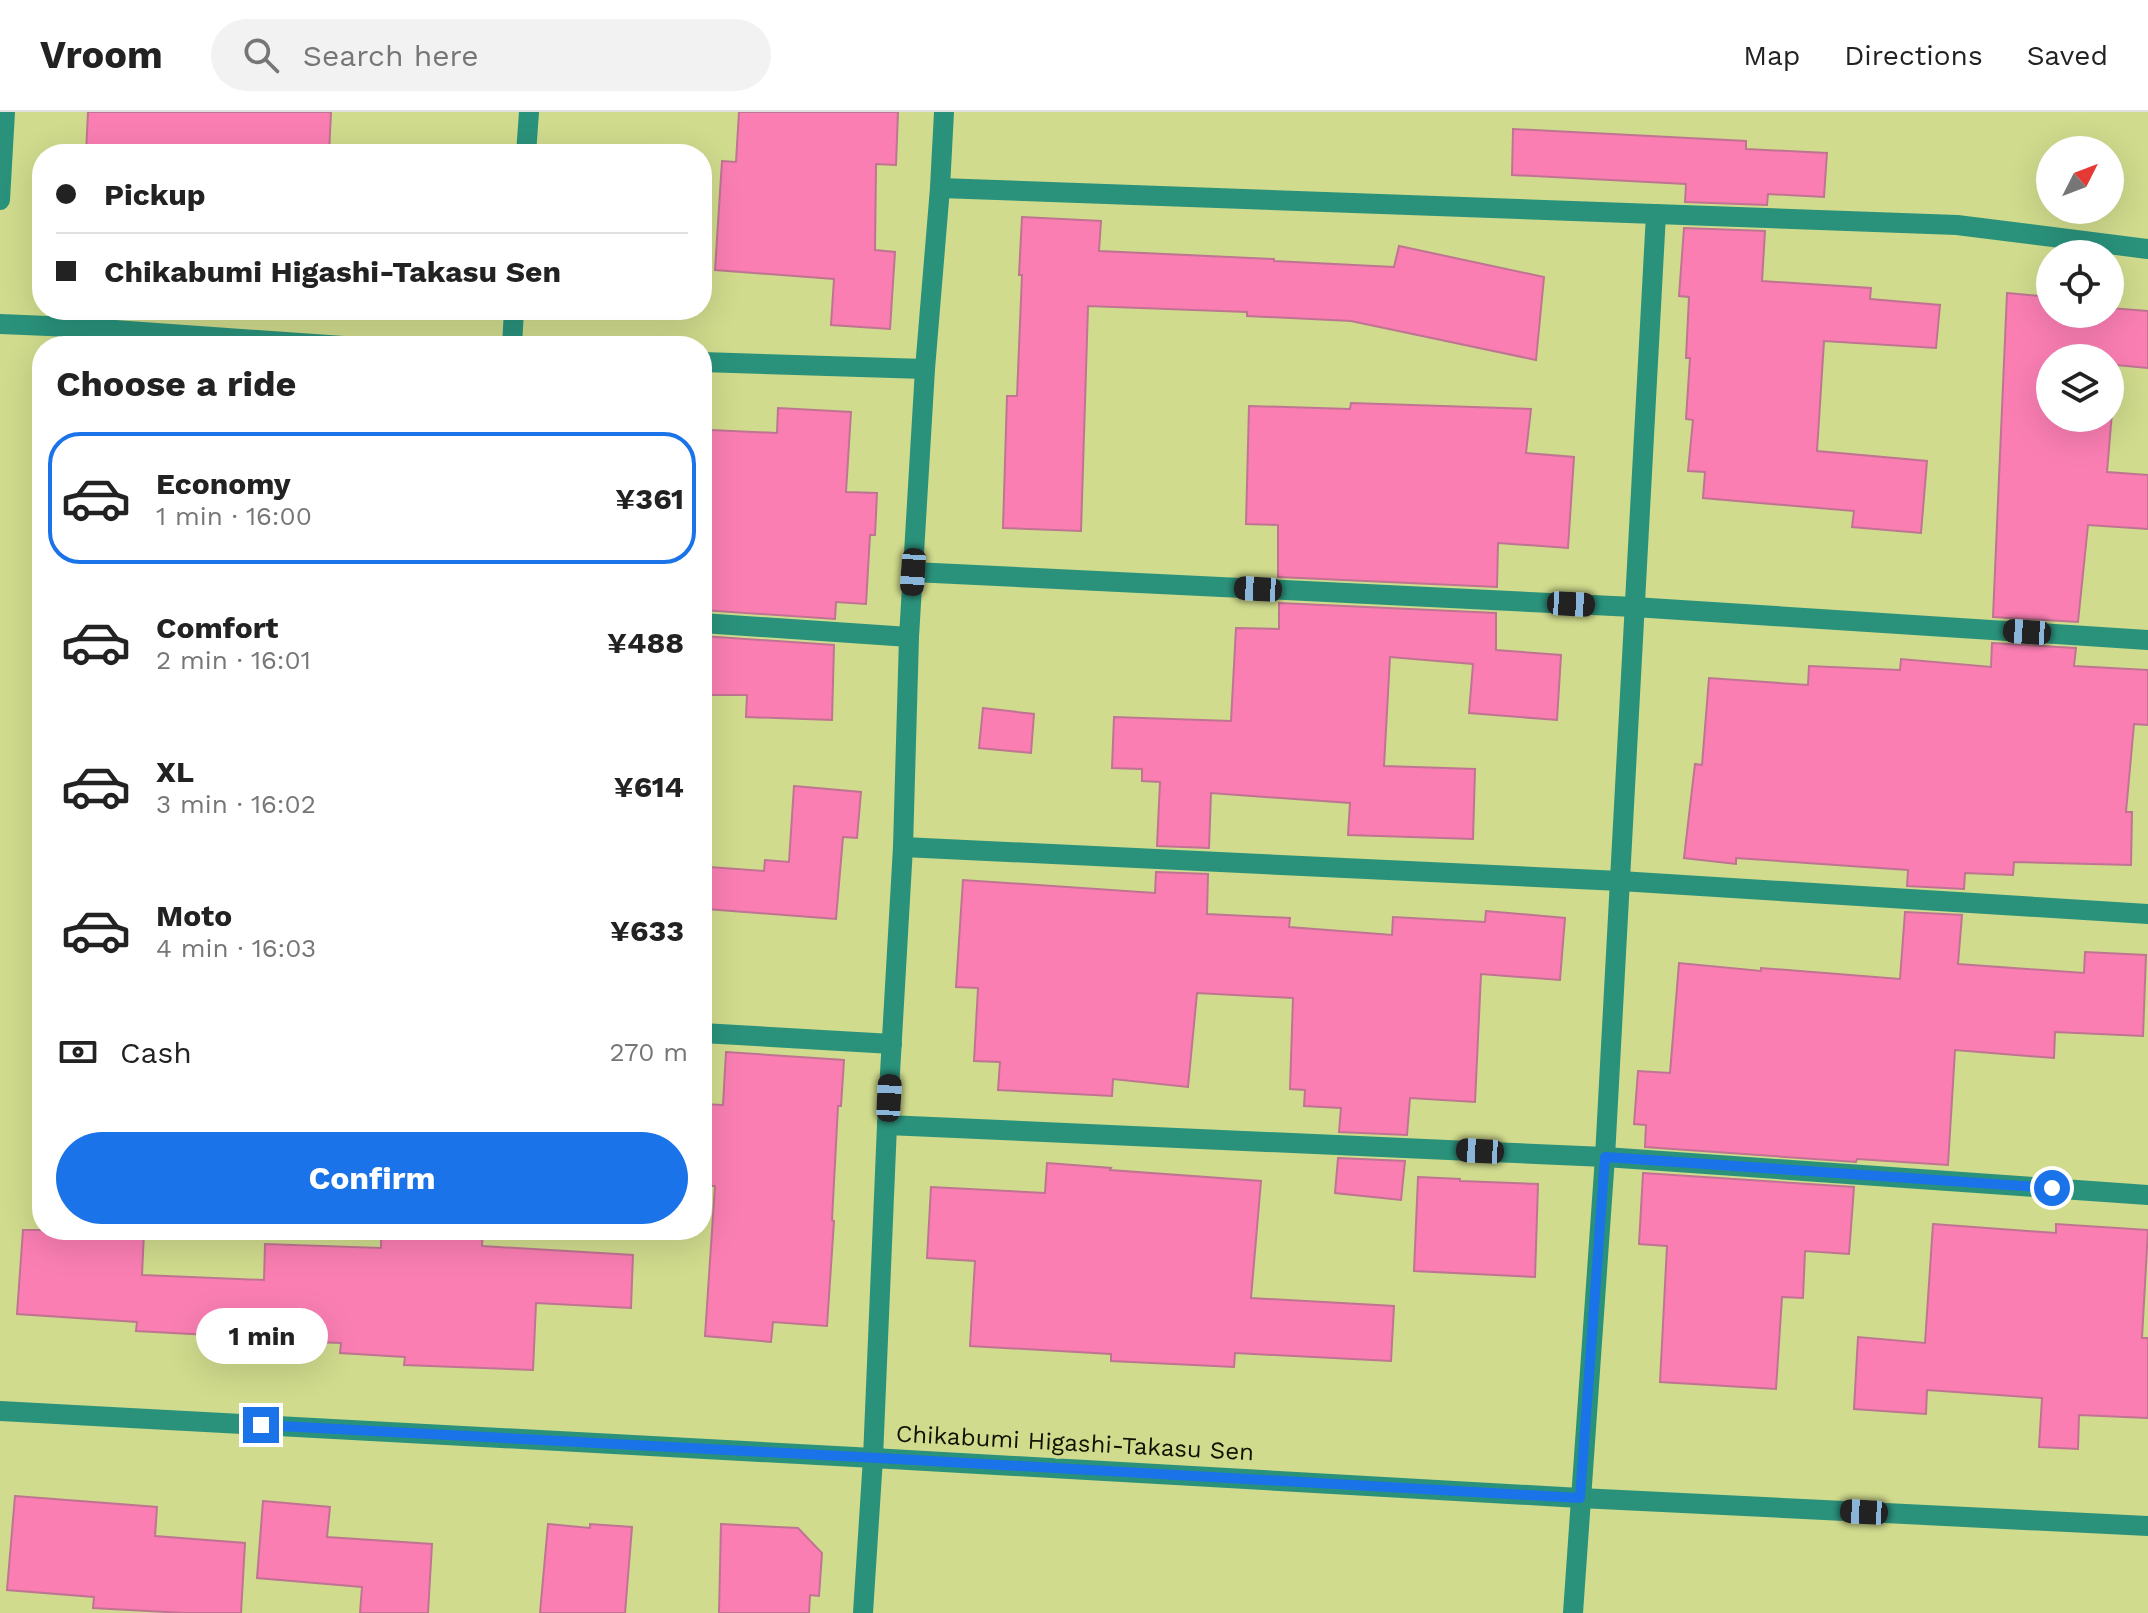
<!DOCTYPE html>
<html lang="en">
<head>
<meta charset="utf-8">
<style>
	:root { --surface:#fff; --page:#f2f2f2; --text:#222; --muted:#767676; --line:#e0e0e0; --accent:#1a73e8 }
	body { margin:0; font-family:"Work Sans",sans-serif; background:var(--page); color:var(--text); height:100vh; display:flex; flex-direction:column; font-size:30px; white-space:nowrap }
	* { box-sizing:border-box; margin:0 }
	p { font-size:26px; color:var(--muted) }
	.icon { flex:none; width:44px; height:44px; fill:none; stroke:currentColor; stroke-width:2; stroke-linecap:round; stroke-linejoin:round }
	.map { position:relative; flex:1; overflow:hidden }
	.panel { position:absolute; left:32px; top:224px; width:680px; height:904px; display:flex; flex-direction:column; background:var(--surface); border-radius:32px; box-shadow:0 8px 32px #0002 }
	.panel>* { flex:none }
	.guide { position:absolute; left:32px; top:32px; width:680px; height:176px; border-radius:32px; box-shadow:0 8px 32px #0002; display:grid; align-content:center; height:176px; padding:0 24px; background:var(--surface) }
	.needle { width:52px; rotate:48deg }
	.fabs { position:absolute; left:2036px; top:24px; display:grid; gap:16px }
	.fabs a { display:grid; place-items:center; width:88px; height:88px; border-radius:50%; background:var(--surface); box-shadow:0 8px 32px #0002; font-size:40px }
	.end { position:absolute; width:36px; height:36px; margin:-18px; border:10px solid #1a73e8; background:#fff; box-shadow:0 0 0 4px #fff }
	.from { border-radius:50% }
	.bubble { position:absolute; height:56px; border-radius:28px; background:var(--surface); box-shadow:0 8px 32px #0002; font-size:26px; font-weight:700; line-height:56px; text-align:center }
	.car { position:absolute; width:24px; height:48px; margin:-24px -12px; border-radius:10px; box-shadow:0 0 6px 2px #0007; background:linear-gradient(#222 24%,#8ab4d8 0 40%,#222 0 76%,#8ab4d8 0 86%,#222 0) }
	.guide b { display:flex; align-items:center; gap:28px; height:76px; font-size:30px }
	.guide b+b { border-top:2px solid var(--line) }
	.guide i { width:20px; height:20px; background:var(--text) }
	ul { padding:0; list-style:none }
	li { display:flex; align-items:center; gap:24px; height:132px; margin:0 16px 12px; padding:0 8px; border:4px solid transparent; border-radius:32px }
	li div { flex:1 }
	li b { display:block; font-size:30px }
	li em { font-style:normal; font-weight:700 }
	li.selected { border-color:var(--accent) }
	li>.icon { width:72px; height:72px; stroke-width:1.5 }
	h2 { padding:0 24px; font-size:36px; line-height:96px }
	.pay { display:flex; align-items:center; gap:20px; height:88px; padding:0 24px; font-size:30px }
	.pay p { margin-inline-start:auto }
	.action { display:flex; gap:16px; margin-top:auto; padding:16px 24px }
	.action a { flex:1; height:92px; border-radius:48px; background:var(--accent); color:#fff; font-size:32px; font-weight:700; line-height:92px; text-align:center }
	header { display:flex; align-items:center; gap:48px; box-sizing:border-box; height:112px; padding:0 40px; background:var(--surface); border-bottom:2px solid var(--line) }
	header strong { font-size:38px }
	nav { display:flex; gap:44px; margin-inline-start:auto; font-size:28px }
	.search { width:560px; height:72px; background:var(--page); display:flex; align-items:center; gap:20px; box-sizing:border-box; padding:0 28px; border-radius:44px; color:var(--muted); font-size:30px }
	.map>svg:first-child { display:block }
</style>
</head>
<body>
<header>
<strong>Vroom</strong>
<div class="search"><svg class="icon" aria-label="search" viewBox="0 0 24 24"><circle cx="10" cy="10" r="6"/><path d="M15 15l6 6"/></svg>Search here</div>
<nav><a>Map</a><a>Directions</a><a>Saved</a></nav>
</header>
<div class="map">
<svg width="2148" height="1501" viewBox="0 0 2148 1501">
	<rect width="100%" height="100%" fill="#d0db8d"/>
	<!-- building -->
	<g fill="#fa7eb2" stroke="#bf7492" stroke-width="2" fill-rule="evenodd">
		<polygon points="88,0 331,0 329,42 86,42"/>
		<polygon points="739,0 898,0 896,53 876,52 875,138 895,140 890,217 831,213 834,167 715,158 722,49 736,50"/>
		<polygon points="1513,17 1746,29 1746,37 1827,41 1824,85 1768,82 1767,93 1685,90 1686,72 1512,63"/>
		<polygon points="1022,105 1101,109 1099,139 1274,147 1274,149 1394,155 1399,134 1544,165 1536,248 1351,209 1247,204 1247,200 1088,194 1081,419 1003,416 1007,284 1017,284 1022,163 1019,163"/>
		<polygon points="1684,116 1765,119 1762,169 1871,176 1870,187 1940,193 1936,236 1824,229 1817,339 1927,349 1921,421 1852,415 1854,399 1703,386 1705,360 1688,359 1693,308 1686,307 1690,246 1686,246 1689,185 1679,184"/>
		<path d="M2007,181L2050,185V202H2110V196L2148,199V256L2116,253L2107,360L2148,363V417L2088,413L2078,510L1993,505ZM2050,246H2110V306H2050Z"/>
		<polygon points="1351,291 1531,297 1526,341 1574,345 1568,436 1498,431 1497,475 1278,465 1278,413 1246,412 1249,294 1350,297"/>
		<polygon points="778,296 851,300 846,380 877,381 875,423 870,423 866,492 836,490 835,507 702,498 702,422 705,423 711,318 777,321"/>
		<polygon points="1279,491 1496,501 1496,538 1561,543 1557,608 1469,601 1473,552 1390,545 1384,654 1475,657 1473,727 1348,723 1350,691 1211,681 1209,736 1157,734 1160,670 1142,669 1142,657 1112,656 1114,605 1231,609 1236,516 1279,517"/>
		<polygon points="702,524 834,533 832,608 746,605 747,583 702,583"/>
		<polygon points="1992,531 2076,536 2074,554 2148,558 2148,613 2134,612 2126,700 2132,700 2131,753 2014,750 2013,763 1965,761 1964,777 1907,774 1908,758 1736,746 1736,752 1684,746 1695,652 1702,653 1709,566 1808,573 1809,554 1900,558 1901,547 1991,555"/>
		<polygon points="983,596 1034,602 1031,641 979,636"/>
		<polygon points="794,674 861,680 857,726 843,725 836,807 707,797 710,755 764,759 765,748 789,750"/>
		<polygon points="1156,760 1208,762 1207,802 1290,806 1289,815 1392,823 1393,805 1485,810 1486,799 1565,806 1560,868 1481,862 1475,990 1410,986 1407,1023 1339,1020 1341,996 1304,994 1305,978 1290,977 1293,886 1197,881 1188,975 1113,967 1112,984 998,978 1000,950 974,949 978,876 956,875 963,768 1155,781"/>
		<polygon points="1905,800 1962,803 1958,852 2084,861 2085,840 2146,843 2143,924 2055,920 2054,946 1955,938 1948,1053 1857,1047 1856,1050 1645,1035 1646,1013 1634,1012 1638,959 1670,961 1679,851 1761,859 1761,856 1900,867"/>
		<polygon points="726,940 844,948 841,994 838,994 832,1108 834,1109 827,1214 773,1210 771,1230 705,1224 715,1074 702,1074 702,992 723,993"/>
		<polygon points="1338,1046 1405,1049 1401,1088 1335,1081"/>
		<polygon points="1047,1051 1111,1056 1110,1058 1261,1069 1251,1186 1394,1194 1391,1249 1235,1241 1234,1255 1111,1249 1111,1242 970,1234 975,1149 927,1146 931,1075 1045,1081"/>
		<polygon points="1643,1061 1854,1075 1849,1142 1805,1139 1803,1186 1782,1185 1776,1277 1660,1270 1667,1134 1639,1132"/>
		<polygon points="1418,1065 1460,1067 1460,1069 1538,1072 1535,1165 1414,1159"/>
		<polygon points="1933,1112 2056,1121 2056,1112 2148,1118 2142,1226 2148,1226 2148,1306 2079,1303 2078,1337 2039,1335 2042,1286 1927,1278 1926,1302 1854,1297 1858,1225 1925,1231"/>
		<polygon points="23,1118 131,1118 144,1120 142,1163 264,1168 265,1132 381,1136 381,1118 483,1118 482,1134 633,1143 631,1196 536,1191 533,1258 404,1253 405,1245 340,1241 341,1231 262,1228 263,1226 136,1219 137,1210 17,1202"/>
		<polygon points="15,1384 157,1395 155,1424 245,1431 241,1501 184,1501 93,1496 94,1485 7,1478"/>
		<polygon points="263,1389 330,1395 327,1425 432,1432 428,1501 360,1501 362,1475 257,1466"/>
		<polygon points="548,1412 590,1416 590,1412 632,1415 625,1501 540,1501"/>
		<polygon points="721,1412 798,1416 822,1441 819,1484 810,1483 809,1501 719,1501"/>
	</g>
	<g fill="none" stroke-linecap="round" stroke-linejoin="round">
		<!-- service -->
		<polyline stroke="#2a927b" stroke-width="20" points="702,921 892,932"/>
		<!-- minor -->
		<g stroke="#2a927b" stroke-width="20">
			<polyline points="526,42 529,0"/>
			<polyline points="940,76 1957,113 2148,137"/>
			<polyline points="0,88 5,0"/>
			<polyline points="0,212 72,215 343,234"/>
			<polyline points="512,234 514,198"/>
			<polyline points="702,250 925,257"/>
			<polyline points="913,460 1634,495 2148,528"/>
			<polyline points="702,511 909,525"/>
			<polyline points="903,735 1620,769 2148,802"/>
			<polyline points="887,1013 1605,1045 2148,1083"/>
			<polyline points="863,1501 873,1346 887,1013 903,735 909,525 925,257 940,76 944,0"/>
			<polyline points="1573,1501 1605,1045 1656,102"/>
		</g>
		<!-- tertiary -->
		<polyline stroke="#2a927b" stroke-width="20" points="0,1299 873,1346 1580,1386 2148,1414"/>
	</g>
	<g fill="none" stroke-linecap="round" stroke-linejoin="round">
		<!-- route -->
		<polyline stroke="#1a73e8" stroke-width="10" points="261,1313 897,1347 1580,1386 1605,1045 2052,1076"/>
	</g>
	<g text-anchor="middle" stroke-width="7" stroke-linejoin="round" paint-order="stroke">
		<!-- street labels -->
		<g font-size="24" fill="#101300" stroke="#d0db8d">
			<text transform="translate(1075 1331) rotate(3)" y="8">Chikabumi Higashi-Takasu Sen</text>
		</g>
	</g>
</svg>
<div class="fabs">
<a><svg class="needle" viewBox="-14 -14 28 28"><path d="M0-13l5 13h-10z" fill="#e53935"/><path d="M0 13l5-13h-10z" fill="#767676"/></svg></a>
<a><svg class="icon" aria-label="locate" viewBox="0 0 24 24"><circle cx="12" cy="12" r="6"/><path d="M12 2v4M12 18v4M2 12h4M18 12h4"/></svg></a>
<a><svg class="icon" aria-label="layers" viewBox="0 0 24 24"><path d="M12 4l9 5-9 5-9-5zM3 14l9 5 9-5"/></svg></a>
</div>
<i class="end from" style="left:2052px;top:1076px"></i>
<i class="end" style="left:261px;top:1313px"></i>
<div class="bubble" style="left:196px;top:1196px;width:132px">1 min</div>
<i class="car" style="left:913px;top:460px;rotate:184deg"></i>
<i class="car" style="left:1258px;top:477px;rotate:273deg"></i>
<i class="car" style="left:1571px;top:492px;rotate:93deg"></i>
<i class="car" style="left:2027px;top:520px;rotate:274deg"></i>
<i class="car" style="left:889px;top:986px;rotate:3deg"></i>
<i class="car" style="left:1480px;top:1039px;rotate:273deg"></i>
<i class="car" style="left:1864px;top:1400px;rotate:273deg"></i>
<div class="guide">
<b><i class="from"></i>Pickup</b>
<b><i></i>Chikabumi Higashi-Takasu Sen</b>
</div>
<section class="panel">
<h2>Choose a ride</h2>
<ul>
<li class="selected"><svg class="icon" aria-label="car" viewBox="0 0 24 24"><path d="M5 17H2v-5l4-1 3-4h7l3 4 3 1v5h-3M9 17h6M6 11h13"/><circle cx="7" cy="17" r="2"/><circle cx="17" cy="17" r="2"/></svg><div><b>Economy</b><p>1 min · 16:00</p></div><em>¥361</em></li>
<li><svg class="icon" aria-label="car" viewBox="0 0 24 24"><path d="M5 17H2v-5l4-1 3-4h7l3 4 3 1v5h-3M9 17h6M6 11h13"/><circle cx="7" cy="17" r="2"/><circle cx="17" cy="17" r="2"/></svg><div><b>Comfort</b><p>2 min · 16:01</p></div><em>¥488</em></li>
<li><svg class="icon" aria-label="car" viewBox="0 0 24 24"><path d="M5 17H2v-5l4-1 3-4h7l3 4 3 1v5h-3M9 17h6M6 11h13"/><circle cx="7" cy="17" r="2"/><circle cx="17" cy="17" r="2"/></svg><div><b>XL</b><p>3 min · 16:02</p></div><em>¥614</em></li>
<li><svg class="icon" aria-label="car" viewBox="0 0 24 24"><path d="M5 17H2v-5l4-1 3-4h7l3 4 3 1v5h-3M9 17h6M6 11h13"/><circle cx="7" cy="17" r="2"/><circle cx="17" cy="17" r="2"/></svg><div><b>Moto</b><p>4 min · 16:03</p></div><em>¥633</em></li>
</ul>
<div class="pay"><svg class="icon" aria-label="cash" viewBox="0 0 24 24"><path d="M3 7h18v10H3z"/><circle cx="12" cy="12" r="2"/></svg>Cash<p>270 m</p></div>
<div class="action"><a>Confirm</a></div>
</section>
</div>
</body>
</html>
